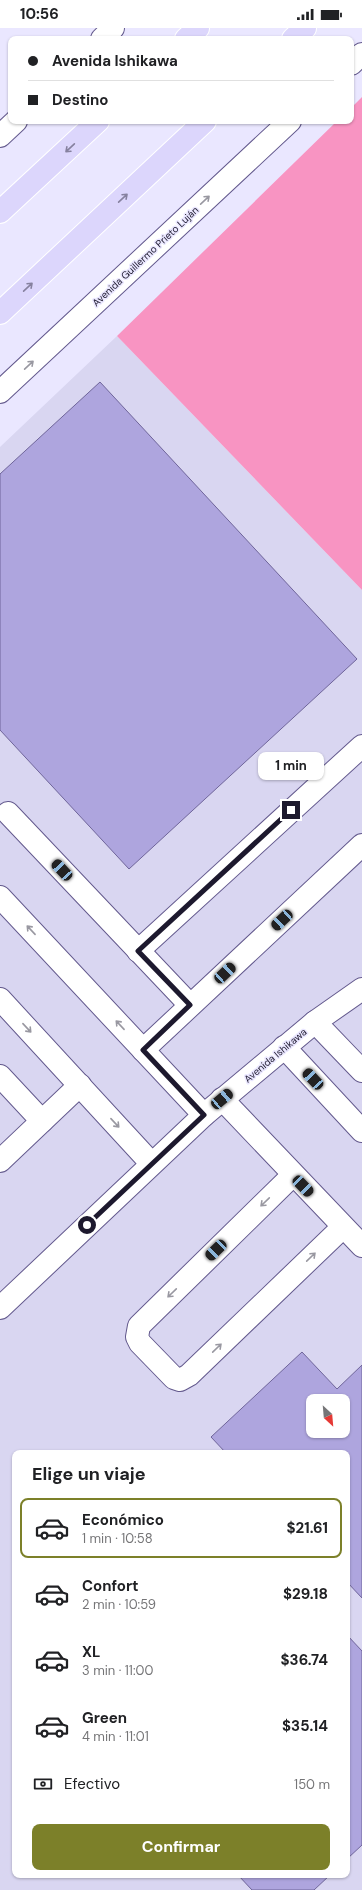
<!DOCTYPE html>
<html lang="es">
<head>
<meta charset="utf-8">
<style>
	:root { --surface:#fff; --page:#f6f6f6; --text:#202124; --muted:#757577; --line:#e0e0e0; --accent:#7c8029 }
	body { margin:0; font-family:"DM Sans",sans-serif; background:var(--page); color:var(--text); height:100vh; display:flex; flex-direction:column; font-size:15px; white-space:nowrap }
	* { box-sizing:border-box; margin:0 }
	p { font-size:13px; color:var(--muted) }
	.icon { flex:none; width:22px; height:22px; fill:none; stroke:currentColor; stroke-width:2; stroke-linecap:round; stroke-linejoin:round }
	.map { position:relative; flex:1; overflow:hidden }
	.drawer { position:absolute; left:12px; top:1422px; width:338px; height:428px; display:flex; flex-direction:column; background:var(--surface); border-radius:8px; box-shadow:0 1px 3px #0004 }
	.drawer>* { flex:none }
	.hud { position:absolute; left:8px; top:8px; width:346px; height:88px; border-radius:8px; box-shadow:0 1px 3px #0004; display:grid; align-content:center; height:88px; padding:0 20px; background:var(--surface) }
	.needle { width:26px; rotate:154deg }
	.tools { position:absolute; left:306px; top:1366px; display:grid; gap:8px }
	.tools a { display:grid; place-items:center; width:44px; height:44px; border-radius:8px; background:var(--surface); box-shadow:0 1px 3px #0004; font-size:20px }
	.end { position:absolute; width:18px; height:18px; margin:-9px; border:5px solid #1d192e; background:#fff; box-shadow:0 0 0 2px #fff }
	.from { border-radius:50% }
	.bubble { position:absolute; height:28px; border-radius:8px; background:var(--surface); box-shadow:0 1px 3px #0004; font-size:13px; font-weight:700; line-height:28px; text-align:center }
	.car { position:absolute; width:12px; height:24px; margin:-12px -6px; border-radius:5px; box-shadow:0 0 3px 1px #0007; background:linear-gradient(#222 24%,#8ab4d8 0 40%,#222 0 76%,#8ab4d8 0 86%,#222 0) }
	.hud b { display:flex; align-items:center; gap:14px; height:38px; font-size:15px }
	.hud b+b { border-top:1px solid var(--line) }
	.hud i { width:10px; height:10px; background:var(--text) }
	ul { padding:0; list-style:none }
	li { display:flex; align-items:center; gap:12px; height:60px; margin:0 8px 6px; padding:0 12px; border:2px solid transparent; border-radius:8px }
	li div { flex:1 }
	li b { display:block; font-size:15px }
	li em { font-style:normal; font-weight:700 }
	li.selected { border-color:var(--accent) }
	li>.icon { width:36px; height:36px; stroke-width:1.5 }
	h2 { padding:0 20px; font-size:18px; line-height:48px }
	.pay { display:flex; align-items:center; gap:10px; height:44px; padding:0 20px; font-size:15px }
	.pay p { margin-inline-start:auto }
	.action { display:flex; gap:8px; margin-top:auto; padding:8px 20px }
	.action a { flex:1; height:46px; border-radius:8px; background:var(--accent); color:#fff; font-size:16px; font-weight:700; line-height:46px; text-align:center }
	.status { display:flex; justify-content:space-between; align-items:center; height:28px; padding:0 20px; background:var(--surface); direction:ltr }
	.status svg { height:11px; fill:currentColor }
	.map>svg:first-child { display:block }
</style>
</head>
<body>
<div class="status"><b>10:56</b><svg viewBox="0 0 49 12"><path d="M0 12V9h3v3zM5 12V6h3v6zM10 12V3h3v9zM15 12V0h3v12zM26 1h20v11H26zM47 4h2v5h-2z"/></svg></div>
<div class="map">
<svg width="362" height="1862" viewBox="0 0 362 1862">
	<rect width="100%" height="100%" fill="#eae7ff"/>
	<!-- built -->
	<path fill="#d9d6f1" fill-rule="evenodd" d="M117,308L362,562V1862H0V419ZM313,1373H343V1403H313ZM15,1425H347V1847H15Z"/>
	<!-- green -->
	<polygon fill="#f894c2" points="362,69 362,562 117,308 337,93 351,93 351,80"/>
	<!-- building -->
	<g fill="#aea5de" stroke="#6f659a" fill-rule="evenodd">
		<polygon points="100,354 357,631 129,841 0,702 0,446"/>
		<path d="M302,1324L337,1361L362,1337V1570L347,1554V1425H226L211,1409ZM313,1373H343V1403H313Z"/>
		<polygon points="347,1607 362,1623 362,1817 347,1831"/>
		<polygon points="238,1847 330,1847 314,1862 252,1862"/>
	</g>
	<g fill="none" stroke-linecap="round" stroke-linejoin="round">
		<!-- minor casing -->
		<g stroke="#63598d" stroke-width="24">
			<g id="minor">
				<polyline points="102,11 113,0"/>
				<polyline points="351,36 362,26"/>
				<polyline points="0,108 16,93"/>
				<polyline points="0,364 290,93"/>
				<polyline points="8,785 190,977"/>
				<polyline points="0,869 204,1087"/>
				<polyline points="138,923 362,718"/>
				<polyline points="0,971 151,1135"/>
				<polyline points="315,994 362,1043"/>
				<polyline points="284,1019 362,1103"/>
				<polyline points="143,1022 362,817"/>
				<polyline points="0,1048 42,1093"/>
				<polyline points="222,1071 362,1218"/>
				<polyline points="0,1133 80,1057"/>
				<polyline points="293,1147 139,1298 137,1309 140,1315 174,1350 180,1352 189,1347 343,1199"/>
				<polyline points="0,1280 204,1087 315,994 362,961"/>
			</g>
		</g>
		<!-- major casing -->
		<g stroke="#fff" stroke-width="24">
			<g id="major">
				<polyline points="186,11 198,0"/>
				<polyline points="293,11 305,0"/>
				<polyline points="0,184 98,93"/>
				<polyline points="0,285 205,93"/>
			</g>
		</g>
		<!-- minor -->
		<use href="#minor" stroke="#fff" stroke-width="22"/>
		<!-- major -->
		<use href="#major" stroke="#dcd6fc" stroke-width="22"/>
	</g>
	<!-- one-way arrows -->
	<defs><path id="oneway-shaft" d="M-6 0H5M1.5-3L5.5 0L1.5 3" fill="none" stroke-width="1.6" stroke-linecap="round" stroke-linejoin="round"/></defs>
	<g stroke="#86819f">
		<use href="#oneway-shaft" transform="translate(70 120) rotate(137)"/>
		<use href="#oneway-shaft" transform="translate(123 170) rotate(-43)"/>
		<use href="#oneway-shaft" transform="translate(28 259) rotate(-43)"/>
	</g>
	<g stroke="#9998a1">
		<use href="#oneway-shaft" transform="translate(205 172) rotate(-43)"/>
		<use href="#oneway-shaft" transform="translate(29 337) rotate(-43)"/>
		<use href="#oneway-shaft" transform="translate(31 902) rotate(-133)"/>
		<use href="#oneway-shaft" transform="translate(120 997) rotate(-133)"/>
		<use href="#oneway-shaft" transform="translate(27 1000) rotate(47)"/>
		<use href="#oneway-shaft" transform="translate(115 1095) rotate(47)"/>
		<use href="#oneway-shaft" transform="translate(265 1174) rotate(136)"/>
		<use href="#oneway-shaft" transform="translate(311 1229) rotate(-44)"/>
		<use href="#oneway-shaft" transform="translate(172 1265) rotate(136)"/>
		<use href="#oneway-shaft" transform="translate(217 1320) rotate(-44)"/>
	</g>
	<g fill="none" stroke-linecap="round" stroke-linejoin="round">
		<!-- route -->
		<polyline stroke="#1d192e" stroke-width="5" points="87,1197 204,1087 143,1022 190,977 138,923 291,782"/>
	</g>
	<g text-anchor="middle" stroke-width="3" stroke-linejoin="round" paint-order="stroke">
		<!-- street labels -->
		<g font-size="10" fill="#1d192e" stroke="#eae7ff">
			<text transform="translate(145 228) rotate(-43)" y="4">Avenida Guillermo Prieto Luján</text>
			<text transform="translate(275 1027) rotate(-40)" y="4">Avenida Ishikawa</text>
		</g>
	</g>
</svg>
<div class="tools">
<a><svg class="needle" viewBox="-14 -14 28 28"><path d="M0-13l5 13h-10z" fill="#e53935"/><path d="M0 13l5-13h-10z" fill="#757577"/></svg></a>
</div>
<i class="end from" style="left:87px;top:1197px"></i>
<i class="end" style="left:291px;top:782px"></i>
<div class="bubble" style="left:258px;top:724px;width:66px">1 min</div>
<i class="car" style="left:62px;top:842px;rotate:317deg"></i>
<i class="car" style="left:282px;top:892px;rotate:227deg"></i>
<i class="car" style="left:225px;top:945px;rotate:47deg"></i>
<i class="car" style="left:313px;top:1051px;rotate:317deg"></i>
<i class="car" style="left:222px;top:1071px;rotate:50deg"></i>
<i class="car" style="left:303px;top:1158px;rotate:136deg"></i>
<i class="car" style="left:216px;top:1222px;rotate:226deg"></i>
<div class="hud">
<b><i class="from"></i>Avenida Ishikawa</b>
<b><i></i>Destino</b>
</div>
<section class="drawer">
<h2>Elige un viaje</h2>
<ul>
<li class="selected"><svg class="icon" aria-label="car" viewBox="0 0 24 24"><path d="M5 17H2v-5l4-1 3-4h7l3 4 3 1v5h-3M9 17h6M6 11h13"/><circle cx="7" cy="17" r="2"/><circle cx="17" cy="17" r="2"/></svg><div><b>Económico</b><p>1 min · 10:58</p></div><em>$21.61</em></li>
<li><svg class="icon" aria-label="car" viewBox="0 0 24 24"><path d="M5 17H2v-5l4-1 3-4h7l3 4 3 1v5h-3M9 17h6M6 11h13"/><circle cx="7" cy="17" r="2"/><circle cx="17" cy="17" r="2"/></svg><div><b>Confort</b><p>2 min · 10:59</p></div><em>$29.18</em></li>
<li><svg class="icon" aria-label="car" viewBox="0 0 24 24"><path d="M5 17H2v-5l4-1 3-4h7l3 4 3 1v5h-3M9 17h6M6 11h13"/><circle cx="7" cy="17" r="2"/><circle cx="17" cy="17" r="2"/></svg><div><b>XL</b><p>3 min · 11:00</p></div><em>$36.74</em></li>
<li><svg class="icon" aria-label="car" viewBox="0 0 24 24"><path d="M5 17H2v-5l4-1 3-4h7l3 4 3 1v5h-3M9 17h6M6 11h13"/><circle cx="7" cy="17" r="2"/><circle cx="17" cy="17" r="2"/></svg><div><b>Green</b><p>4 min · 11:01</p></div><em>$35.14</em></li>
</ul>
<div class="pay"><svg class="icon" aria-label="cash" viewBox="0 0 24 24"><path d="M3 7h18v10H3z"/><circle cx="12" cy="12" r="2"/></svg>Efectivo<p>150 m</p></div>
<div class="action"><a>Confirmar</a></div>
</section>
</div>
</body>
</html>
